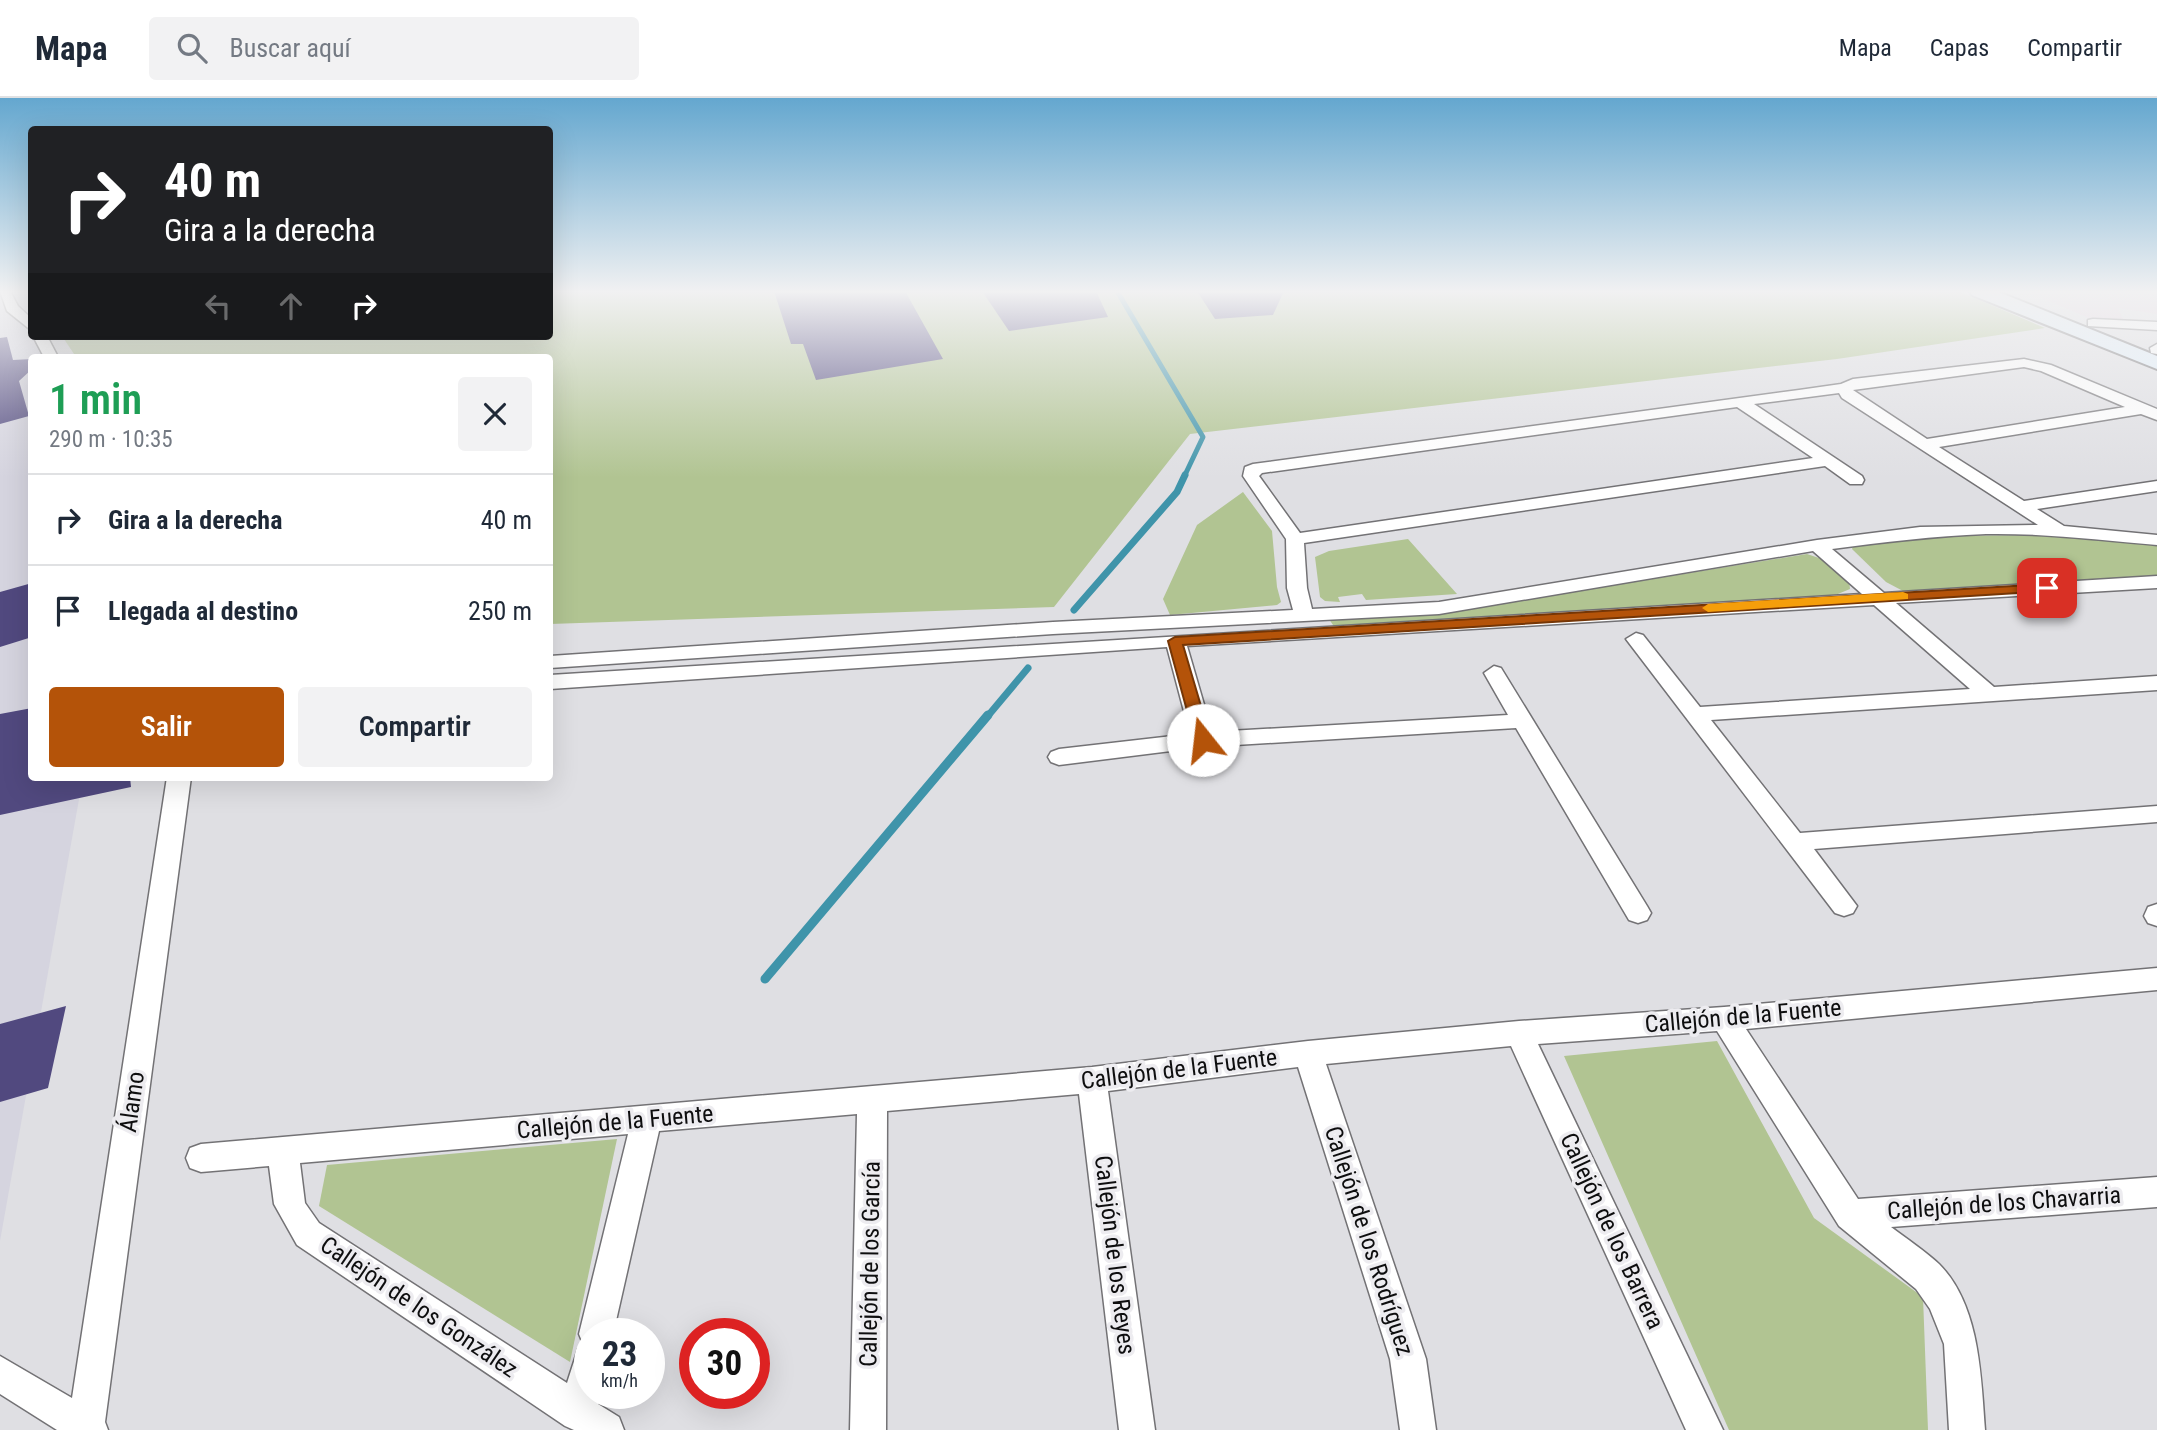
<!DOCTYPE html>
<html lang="es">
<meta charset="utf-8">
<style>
:root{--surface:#fff;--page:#f2f2f3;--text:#1f2937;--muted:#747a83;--line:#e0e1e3;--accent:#b45309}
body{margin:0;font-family:"Roboto Condensed",sans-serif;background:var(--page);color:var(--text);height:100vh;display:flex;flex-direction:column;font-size:26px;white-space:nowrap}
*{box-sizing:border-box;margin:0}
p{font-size:23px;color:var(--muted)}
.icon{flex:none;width:38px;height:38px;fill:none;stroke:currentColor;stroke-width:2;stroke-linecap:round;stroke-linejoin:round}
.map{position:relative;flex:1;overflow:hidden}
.side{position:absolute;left:28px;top:256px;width:525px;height:427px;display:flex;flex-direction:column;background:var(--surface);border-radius:7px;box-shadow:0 7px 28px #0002}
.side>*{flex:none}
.guide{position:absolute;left:28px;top:28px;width:525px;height:214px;border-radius:7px;box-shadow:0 7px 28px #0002;background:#202124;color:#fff;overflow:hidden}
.speed{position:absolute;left:574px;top:1220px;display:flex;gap:14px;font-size:35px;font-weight:700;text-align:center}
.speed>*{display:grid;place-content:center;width:91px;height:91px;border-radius:50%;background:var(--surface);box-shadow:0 7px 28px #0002;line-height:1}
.speed small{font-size:18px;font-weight:400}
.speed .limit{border:10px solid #d22;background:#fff;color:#111}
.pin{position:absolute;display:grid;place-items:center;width:60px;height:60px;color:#fff;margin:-30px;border-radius:14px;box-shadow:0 4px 10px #0006}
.me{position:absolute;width:77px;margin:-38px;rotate:344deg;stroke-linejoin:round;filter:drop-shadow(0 0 5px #0008)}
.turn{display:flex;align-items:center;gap:24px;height:147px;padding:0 21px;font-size:32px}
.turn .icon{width:91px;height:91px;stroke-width:2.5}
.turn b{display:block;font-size:49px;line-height:60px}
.lanes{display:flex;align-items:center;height:66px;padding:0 21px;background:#0003;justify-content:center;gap:35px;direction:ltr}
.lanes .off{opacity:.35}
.round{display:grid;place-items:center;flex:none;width:74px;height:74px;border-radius:7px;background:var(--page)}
.head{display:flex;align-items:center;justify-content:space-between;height:119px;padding:0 21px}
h1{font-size:42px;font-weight:600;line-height:52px;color:#1e9e55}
.cta{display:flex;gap:14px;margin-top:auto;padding:14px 21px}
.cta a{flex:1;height:80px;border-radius:7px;background:var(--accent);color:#fff;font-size:28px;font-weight:600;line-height:80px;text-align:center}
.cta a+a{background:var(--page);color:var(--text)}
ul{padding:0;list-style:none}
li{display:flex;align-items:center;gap:21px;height:91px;padding:0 21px;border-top:2px solid var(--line)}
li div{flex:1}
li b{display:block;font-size:26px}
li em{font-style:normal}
header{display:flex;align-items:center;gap:42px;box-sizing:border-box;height:98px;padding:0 35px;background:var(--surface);border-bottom:2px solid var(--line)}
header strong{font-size:33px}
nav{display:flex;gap:38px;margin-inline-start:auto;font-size:24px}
.search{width:490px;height:63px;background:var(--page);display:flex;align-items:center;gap:18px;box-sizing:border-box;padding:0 24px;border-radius:7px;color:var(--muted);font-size:26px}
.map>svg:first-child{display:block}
</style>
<header>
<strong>Mapa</strong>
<div class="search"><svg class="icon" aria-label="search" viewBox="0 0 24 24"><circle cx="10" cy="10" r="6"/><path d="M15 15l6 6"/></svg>Buscar aquí</div>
<nav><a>Mapa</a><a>Capas</a><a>Compartir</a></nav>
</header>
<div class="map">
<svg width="2157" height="1332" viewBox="0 0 2157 1332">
<rect width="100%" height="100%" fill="#dfdfe3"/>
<path fill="#d5d4df" d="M0,193h31l1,45h15l4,21h-19v420h51l-83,464z"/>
<path fill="#e4cfdd" d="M2025,193h132v23l-39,-6 5,12 -34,-2z"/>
<g fill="#b1c492">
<path d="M550,193h1408l87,37 -208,31 -647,75 -136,173 -504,17v-267h-474l-14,-21h488z"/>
<path d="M1243,394l29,39 5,56 4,15 -4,3 -107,10 -7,-16 34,-74z"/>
<path d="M2033,437l124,10v31l-254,15 -17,-9 -34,-33 2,-5 85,-8z"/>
<path d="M1408,441l49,55 -91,6 -4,-6 -24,3 2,5 -15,-1 -5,-4 -5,-40 14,-6z"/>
<path d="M1807,456l15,5 27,21 1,9 -17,7 -498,32 -6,-9 120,-7z"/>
<path d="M1717,943l97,177 109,79 5,133h-199l-165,-374z"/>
<path d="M617,1041l-47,223 -251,-156 8,-41z"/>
</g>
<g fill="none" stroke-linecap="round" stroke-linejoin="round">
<path stroke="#3f94aa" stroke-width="5" d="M1117,193l86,146 -19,40"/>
<g stroke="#3f94aa" stroke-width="7">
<path d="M1074,512l103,-118 8,-17"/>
<path d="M987,619l41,-49"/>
</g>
<path stroke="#3f94aa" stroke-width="9" d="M765,881l223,-264"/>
</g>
<g fill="#51497f">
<path d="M774,193h131l38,68 -127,21 -13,-36h-12z"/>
<path d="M982,193h114l12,26 -99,14z"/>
<path d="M1197,193h87l-11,24 -58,4z"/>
<path d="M7,239l6,23 19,-1v10l-13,12 10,35 -29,8v-86z"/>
<path d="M32,485v54l-32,10v-55z"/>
<path d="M32,610v69h98l1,10 -131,28v-101z"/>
<path d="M66,908l-18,82 -48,14v-78z"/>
</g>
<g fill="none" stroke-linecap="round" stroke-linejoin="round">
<defs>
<g id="street">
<path d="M0,193h10l8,15 14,13v12l-25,-20z"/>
<path d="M2093,221l64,3v8l-69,-4v-6z"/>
<path d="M33,238h14l11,21h-14z"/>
<path d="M2157,246v10l-6,-1 -1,-5z"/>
<path d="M2024,261l27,6 106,44v11l-16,-6 -202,33 85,54 133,-20v10l-120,18 27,17 93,9v10c-57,-5 -114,-12 -171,-11 -52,2 -102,8 -154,15l52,44 273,-17v12l-261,15 98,84 163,-11v14l-446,30 89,113 357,-27v16l-343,27 43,57 -4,7 -9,3 -9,-3 -209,-274 10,-6 7,2 57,72 270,-18 -96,-84 -687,41 25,86 296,-17 -24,-42 10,-7 7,2 146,238 4,7 -4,7 -9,3 -9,-3 -113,-192 -313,19 -144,18 -8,-3 -3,-5 3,-5 8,-3 131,-15 -23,-87 -617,42v-14l1312,-81 -49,-43 -374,63 -386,20 -503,34v-12l503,-34 240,-12 -6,-22 -1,-49 -43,-63 2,-9 8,-3 546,-74 42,-6 12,-5zM2024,269l17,4 84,36 -198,32 -74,-49zM1839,295l3,5 196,127 -118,2 -103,13 -378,62 -127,7 -5,-21 -3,-45 521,-77 25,18h12l2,-4 -2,-4 -108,-72zM1737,309l76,51 -513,75 -41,-57 3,-3z"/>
<path d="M167,679h24l-86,645 3,8h-51l-57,-36v-38l72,42z"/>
<path d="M2157,806v22l-9,-3 -4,-7 4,-9z"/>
<path d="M2157,870v22l-411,39 112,170 299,-22v30l-266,20c16,12 34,24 48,37 41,41 42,113 46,166h-36l-5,-86 -14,-35 -14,-20 -77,-63 -122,-195 -179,13 185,386h-37l-175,-384 -185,18 100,295 10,71h-36l-10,-71 -92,-292 -190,24 47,339h-36l-40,-336 -192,17 -1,319h-36l7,-316 -198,17 -46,203h-23v59h11l-3,11 21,13 5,13h-50l-9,-4 -268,-181 -23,-41 -5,-38 -68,6 -11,-4 -4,-10 4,-10 11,-4 891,-77 216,-26 211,-20 205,-14zM628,1036l-49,200 5,12 -6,3 -11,34 -248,-160 -14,-20 -5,-40z"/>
</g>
<path id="secondary" d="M1970,193h26l161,65v13l-185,-74z"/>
</defs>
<use href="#street" stroke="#737275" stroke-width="3"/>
<use href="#secondary" stroke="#737275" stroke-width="4"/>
<use href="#street" fill="#fff" fill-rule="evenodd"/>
<use href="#secondary" fill="#e1f0fc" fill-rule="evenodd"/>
</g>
<linearGradient id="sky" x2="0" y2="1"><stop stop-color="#64a7cf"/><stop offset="0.51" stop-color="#f1f1f2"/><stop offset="1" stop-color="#f1f1f2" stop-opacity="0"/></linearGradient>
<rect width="2157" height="380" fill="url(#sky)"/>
<path fill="#b45309" stroke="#753606" stroke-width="2" d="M2047,486l5,2v5l-869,54 28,95 -8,6 -8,-6 -27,-99 7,-4z"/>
<path fill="#f59e0b" d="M1903,494l5,2v5l-200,13 -6,-4 6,-4z"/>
<g text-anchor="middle" stroke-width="7" stroke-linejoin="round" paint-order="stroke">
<g font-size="24" fill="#0e0e0f" stroke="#edecf0">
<text transform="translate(1743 918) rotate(-5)" y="8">Callejón de la Fuente</text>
<text transform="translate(1179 971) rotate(-7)" y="8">Callejón de la Fuente</text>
<text transform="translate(132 1004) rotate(-82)" y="8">Álamo</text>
<text transform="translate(615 1024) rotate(-5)" y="8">Callejón de la Fuente</text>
<text transform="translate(2004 1105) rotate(-4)" y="8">Callejón de los Chavarria</text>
<text transform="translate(1612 1133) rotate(65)" y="8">Callejón de los Barrera</text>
<text transform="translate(1369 1143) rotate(72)" y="8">Callejón de los Rodríguez</text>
<text transform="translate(1115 1157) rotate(83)" y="8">Callejón de los Reyes</text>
<text transform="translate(870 1166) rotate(-89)" y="8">Callejón de los García</text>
<text transform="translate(419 1209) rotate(34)" y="8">Callejón de los González</text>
</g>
</g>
</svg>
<div class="speed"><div>23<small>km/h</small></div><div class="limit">30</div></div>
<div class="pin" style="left:2047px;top:490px;background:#d93025"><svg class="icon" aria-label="arrive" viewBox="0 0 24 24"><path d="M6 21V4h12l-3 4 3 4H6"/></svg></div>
<svg class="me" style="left:1203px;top:642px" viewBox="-20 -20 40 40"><circle r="19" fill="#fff"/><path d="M0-13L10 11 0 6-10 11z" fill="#b45309"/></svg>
<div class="guide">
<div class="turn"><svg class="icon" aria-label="right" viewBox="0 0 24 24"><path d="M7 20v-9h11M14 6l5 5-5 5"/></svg><div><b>40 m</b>Gira a la derecha</div></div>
<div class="lanes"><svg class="icon off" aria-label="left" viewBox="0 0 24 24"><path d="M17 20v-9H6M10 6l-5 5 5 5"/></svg><svg class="icon off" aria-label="ahead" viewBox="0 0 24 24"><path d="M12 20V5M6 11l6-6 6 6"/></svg><svg class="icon" aria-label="right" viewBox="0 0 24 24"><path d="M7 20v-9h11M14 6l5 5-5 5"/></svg></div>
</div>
<section class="side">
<div class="head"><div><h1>1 min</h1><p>290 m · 10:35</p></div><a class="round"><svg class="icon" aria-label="close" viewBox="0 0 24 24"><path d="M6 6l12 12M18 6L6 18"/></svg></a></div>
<ul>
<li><svg class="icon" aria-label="right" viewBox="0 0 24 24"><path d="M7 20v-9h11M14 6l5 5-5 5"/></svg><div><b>Gira a la derecha</b></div><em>40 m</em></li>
<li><svg class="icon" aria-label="arrive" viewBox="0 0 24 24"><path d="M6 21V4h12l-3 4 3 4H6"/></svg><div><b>Llegada al destino</b></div><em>250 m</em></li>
</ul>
<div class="cta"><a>Salir</a><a>Compartir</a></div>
</section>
</div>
